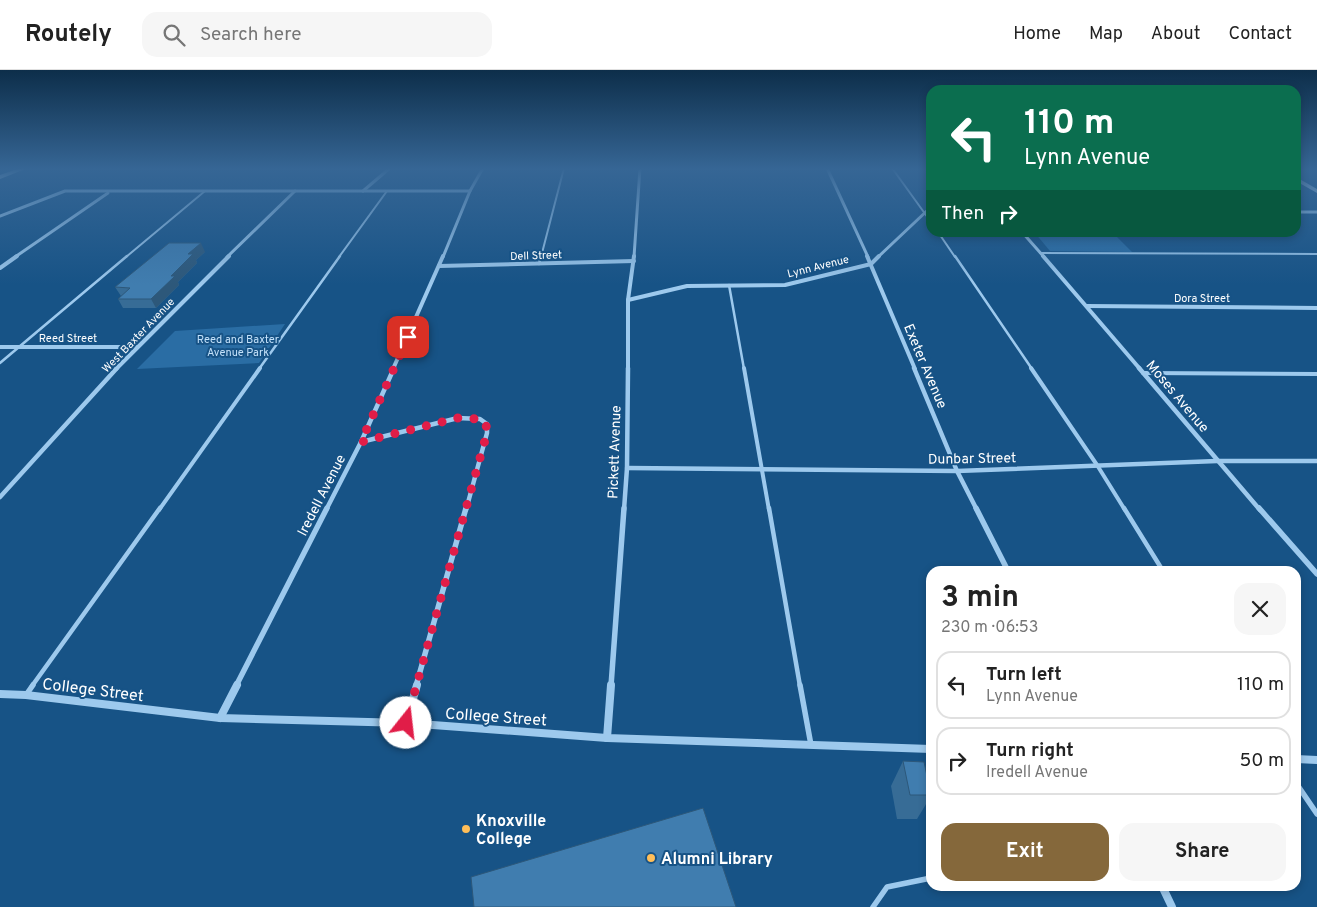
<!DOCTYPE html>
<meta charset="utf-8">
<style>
:root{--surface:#fff;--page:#f6f6f6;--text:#222;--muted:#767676;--line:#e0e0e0;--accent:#85683b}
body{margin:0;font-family:Overpass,sans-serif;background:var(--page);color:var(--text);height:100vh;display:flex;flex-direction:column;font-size:19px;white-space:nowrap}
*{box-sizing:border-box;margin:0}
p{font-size:16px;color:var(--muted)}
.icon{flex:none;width:28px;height:28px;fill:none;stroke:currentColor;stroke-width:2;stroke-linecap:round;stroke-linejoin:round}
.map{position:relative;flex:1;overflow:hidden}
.sheet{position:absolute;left:926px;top:496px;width:375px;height:325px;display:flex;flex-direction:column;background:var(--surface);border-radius:15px;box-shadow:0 2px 8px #0003}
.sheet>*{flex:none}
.top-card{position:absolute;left:926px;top:15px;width:375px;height:152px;border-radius:15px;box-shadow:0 2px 8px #0003;background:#0b6e4f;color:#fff;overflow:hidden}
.pin{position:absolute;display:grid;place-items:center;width:42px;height:42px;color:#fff;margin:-21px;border-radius:10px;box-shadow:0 2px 8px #0006}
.me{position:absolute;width:55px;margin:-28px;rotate:16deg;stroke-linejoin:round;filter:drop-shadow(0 0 4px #0008)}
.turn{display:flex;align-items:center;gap:18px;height:105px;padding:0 15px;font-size:22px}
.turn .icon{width:65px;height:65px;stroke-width:2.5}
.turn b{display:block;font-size:35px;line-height:42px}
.then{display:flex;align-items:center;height:48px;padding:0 15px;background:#0003;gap:10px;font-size:19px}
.round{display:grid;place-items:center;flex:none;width:52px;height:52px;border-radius:15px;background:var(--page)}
.headline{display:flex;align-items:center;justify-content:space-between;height:85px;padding:0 15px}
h1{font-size:30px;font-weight:700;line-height:38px}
.cta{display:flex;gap:10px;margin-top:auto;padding:10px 15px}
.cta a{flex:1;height:58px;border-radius:15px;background:var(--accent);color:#fff;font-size:20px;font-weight:700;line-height:58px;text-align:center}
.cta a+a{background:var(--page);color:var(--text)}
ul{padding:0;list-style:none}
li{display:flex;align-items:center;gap:15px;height:68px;margin:0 10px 8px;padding:0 5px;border:2px solid var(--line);border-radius:15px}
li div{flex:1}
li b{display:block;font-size:19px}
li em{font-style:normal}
header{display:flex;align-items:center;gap:30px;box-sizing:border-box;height:70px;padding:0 25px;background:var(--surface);border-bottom:1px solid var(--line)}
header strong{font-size:24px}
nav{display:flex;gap:28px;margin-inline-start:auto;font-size:18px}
.search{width:350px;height:45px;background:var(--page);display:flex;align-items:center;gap:12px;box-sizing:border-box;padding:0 18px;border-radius:15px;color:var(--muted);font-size:19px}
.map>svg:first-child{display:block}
</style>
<header>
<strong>Routely</strong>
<div class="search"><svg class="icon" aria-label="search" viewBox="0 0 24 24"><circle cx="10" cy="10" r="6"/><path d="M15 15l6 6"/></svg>Search here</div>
<nav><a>Home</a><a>Map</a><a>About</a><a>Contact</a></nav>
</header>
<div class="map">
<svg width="1317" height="837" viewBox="0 0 1317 837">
<rect width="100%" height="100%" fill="#175386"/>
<g fill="#2a6da4">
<path d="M1035,163h78l19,19 -82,-1z"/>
<path d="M285,254l-26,39 -122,6 38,-38z"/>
</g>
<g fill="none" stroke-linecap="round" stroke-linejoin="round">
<g stroke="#9dc9ed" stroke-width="2">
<path d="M892,98l39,54"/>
<path d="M938,162l17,25"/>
<path d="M1040,183l277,1"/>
<path d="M126,187l79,-66"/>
<path d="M339,187l48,-66"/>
<path d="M541,187l23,-89"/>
</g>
<g stroke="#9dc9ed" stroke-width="2.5">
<path d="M955,186l77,113"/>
<path d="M539,194l2,-8"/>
<path d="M729,215l15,84"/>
<path d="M0,293l127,-107"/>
<path d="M259,299l81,-113"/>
</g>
<g stroke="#9dc9ed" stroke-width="4">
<path d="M744,298l25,142"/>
<path d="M1031,298l66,97 28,45"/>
<path d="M1143,303l174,1"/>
<path d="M159,440l101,-142"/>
</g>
<g stroke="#9dc9ed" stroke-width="4.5">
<path d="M769,438l31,178"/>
<path d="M1124,438l39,63"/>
<path d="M32,616l128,-178"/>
</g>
<g stroke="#9dc9ed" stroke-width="5.5">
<path d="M800,615l11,60"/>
<path d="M26,625l7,-10"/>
<path d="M1296,713l21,31"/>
<path d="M873,837l14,-20 44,-9"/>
</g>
<g stroke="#9dc9ed" stroke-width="3">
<path d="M827,98l41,89"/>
<path d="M363,121l27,-23"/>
<path d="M1296,142h21"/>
<path d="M0,146l65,-25h405"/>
<path d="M1022,162l22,25"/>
<path d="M15,187l93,-64"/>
<path d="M227,187l68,-66"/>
<path d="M443,187l27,-66 13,-23"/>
<path d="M634,187l6,-89"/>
<path d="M878,187l53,-50"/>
</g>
<g stroke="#9dc9ed" stroke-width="4">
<path d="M867,186l48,113"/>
<path d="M1043,186l97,113"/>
<path d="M439,196l195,-5"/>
<path d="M0,198l17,-12"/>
<path d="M628,230l59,-14 98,-1 86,-21 8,-8"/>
<path d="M1087,236l230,2"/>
<path d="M0,277h136"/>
<path d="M116,299l113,-113"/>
<path d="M393,299l50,-113"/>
<path d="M628,299v-69l6,-44"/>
</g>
<g stroke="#9dc9ed" stroke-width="4.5">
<path d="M914,298l43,103 20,39"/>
<path d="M1139,298l121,142"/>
<path d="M361,372l97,-24 22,1 7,5v9l-21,77"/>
<path d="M627,398l330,3 260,-10h100"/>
<path d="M0,427l117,-129"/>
<path d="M326,440l35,-68 33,-74"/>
<path d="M624,440l3,-42 1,-100"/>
</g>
<g stroke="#9dc9ed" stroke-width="5.5">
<path d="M976,438l32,63"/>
<path d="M1259,438l58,66"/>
<path d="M236,616l91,-178"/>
<path d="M416,616l50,-178"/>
<path d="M611,616l13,-178"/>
</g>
<g stroke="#9dc9ed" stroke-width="8">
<path d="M0,624l26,1 194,23 186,5 201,15 324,11"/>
<path d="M220,648l17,-33"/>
<path d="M406,653l11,-38"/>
<path d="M607,668l4,-53"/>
<path d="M1296,689l21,1"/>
<path d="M1162,816l10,21"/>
</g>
<g fill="#cae3f9" fill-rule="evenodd">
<path d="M20,98h8l-28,11v-4z"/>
<path d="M1296,107l21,12v4l-21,-12z"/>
</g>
</g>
<g fill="#376c96">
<path d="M205,182l-9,8 1,3 -19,19 1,3 -23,23h-33l-5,-9 3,-3 -6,-9z"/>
<path d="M903,691l28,35 -14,23h-20l-6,-33z"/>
<path d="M996,816h52l-52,2z"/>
</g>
<path fill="#2d587a" d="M201,173l4,9 -9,8 1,3 -19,19 1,3 -23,23 -5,-9 37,-45z"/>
<g fill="#407daf" stroke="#2d587a">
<path d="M169,173h32l-13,11h5l-22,22h4l-24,23h-33l12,-11 -15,-1z"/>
<path d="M903,691l21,1 7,33h-21z"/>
<path d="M703,738l33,99h-262l-3,-30z"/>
</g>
<linearGradient id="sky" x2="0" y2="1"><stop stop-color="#0d2e4a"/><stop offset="0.46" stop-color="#366695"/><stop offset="1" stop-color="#366695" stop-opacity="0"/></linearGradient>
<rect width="1317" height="215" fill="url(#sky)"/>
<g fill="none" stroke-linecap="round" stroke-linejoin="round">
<path stroke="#e11d48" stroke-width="9" stroke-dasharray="0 16.2" d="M406,653l81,-290 -1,-9 -6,-5 -22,-1 -97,24 47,-105"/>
</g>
<g fill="#ffbe59" stroke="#175386" stroke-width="2">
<circle cx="466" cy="759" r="5"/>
<circle cx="651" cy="788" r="5"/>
</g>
<g text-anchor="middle" stroke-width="4" stroke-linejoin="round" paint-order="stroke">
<g font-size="11" fill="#fff" stroke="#175386">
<text transform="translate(536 185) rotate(-2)" y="4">Dell Street</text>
<text transform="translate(818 196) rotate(-14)" y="4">Lynn Avenue</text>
<text x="1202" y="232">Dora Street</text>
<text transform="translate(138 265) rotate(-46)" y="4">West Baxter Avenue</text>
<text x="68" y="272">Reed Street</text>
</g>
<g font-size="11" fill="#c3e1fa" stroke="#175386">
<text x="238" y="273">Reed and Baxter<tspan x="238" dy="13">Avenue Park</tspan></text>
</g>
<g font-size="14" fill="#fff" stroke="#175386">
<text transform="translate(926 296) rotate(67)" y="5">Exeter Avenue</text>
<text transform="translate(1178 326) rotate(50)" y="5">Moses Avenue</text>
<text transform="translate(614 382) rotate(-88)" y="5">Pickett Avenue</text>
<text transform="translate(972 388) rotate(-1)" y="5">Dunbar Street</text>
<text transform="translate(321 425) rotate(-63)" y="5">Iredell Avenue</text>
</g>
<g font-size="16" fill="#fff" stroke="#175386">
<text transform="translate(93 619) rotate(7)" y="6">College Street</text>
<text transform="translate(496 646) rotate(4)" y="6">College Street</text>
</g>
<g font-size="16" font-weight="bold" fill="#fff" stroke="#175386" text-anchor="start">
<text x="476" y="756">Knoxville<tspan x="476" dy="18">College</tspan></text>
<text x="661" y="794">Alumni Library</text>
</g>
</g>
</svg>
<div class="pin" style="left:408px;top:267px;background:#d93025"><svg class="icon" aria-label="arrive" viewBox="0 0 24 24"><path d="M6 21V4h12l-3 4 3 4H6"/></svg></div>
<svg class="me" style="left:406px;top:653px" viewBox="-20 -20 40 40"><circle r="19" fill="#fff"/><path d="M0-13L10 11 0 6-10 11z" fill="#e11d48"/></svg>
<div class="top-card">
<div class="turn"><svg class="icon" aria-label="left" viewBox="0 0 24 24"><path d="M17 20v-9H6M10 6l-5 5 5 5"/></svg><div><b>110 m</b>Lynn Avenue</div></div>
<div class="then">Then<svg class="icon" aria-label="right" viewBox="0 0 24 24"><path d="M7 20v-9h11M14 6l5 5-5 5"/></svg></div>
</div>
<section class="sheet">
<div class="headline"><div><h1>3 min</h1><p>230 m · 06:53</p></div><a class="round"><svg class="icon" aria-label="close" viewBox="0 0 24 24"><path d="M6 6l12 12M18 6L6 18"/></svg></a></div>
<ul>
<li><svg class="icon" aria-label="left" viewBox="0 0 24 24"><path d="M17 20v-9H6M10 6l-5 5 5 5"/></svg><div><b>Turn left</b><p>Lynn Avenue</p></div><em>110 m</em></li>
<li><svg class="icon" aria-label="right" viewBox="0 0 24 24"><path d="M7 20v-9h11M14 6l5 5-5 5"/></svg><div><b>Turn right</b><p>Iredell Avenue</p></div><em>50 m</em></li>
</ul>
<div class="cta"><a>Exit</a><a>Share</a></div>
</section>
</div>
